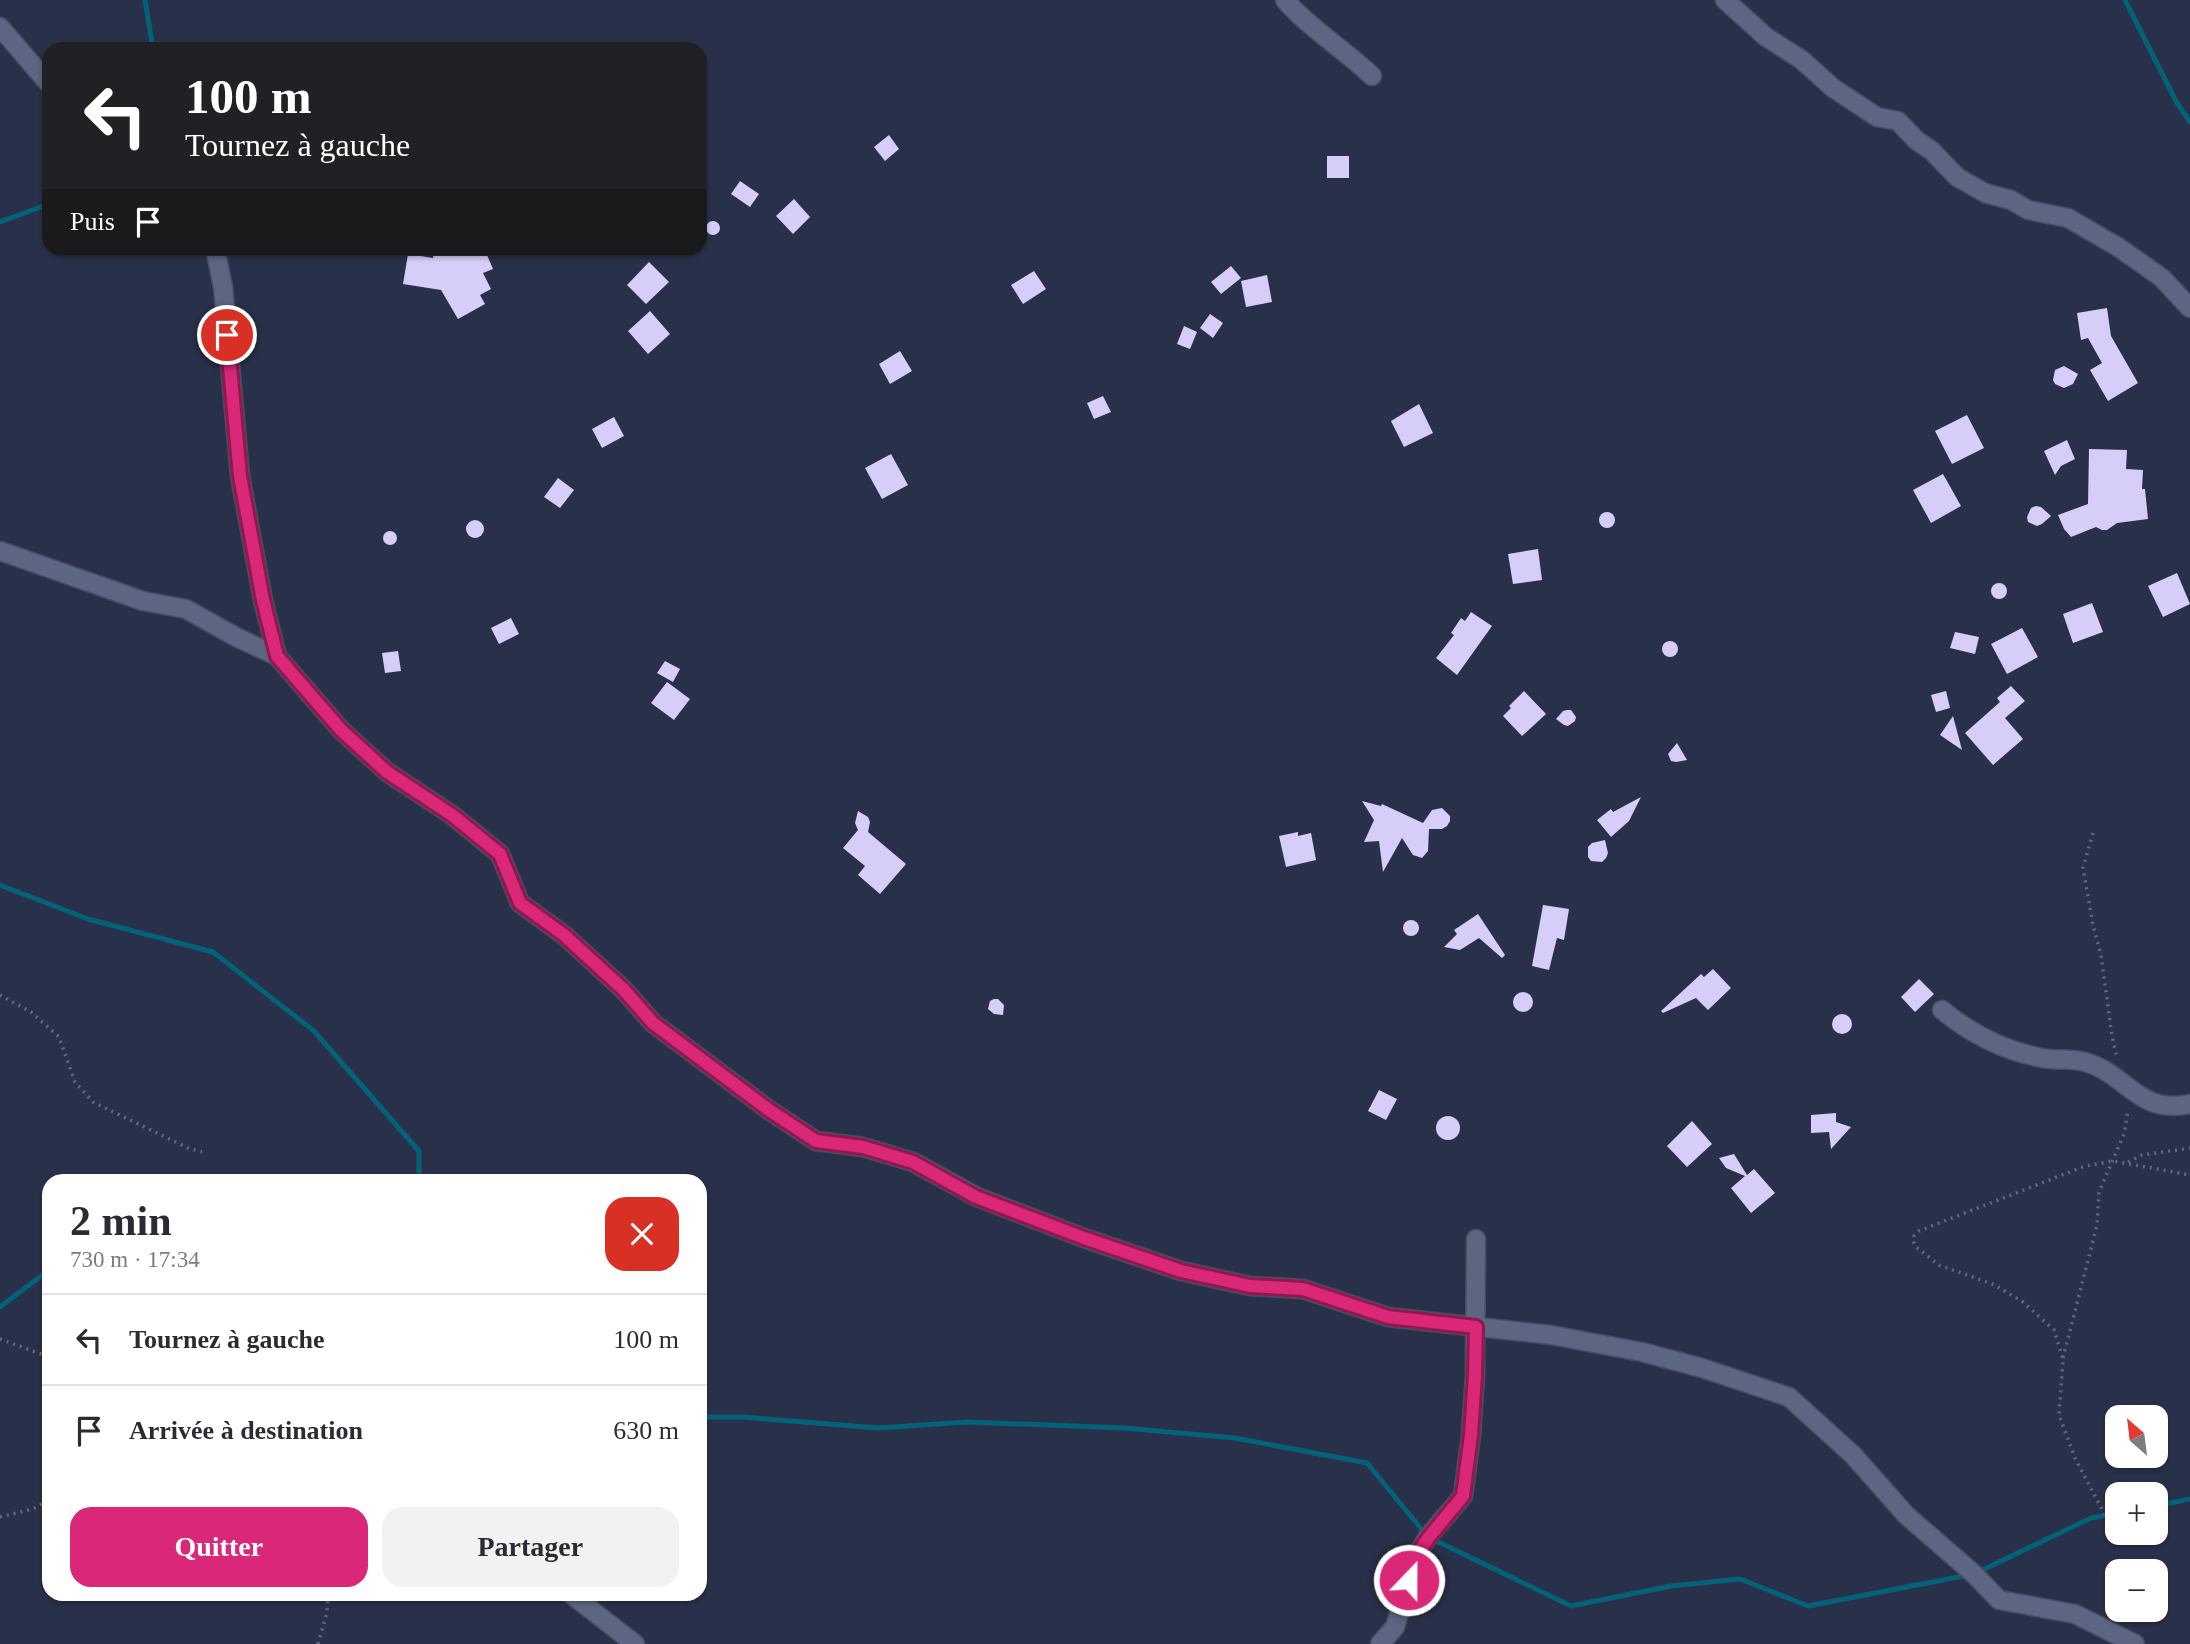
<!DOCTYPE html>
<html lang="fr">
<meta charset="utf-8">
<style>
:root{--surface:#fff;--page:#f2f2f3;--text:#2b2b33;--muted:#7c7c81;--line:#e1e1e2;--accent:#db2777}
body{margin:0;font-family:"Times New Roman",serif;background:var(--page);color:var(--text);height:100vh;display:flex;flex-direction:column;font-size:26px;white-space:nowrap}
*{box-sizing:border-box;margin:0}
p{font-size:23px;color:var(--muted)}
.icon{flex:none;width:38px;height:38px;fill:none;stroke:currentColor;stroke-width:2;stroke-linecap:round;stroke-linejoin:round}
.map{position:relative;flex:1;overflow:hidden}
.drawer{position:absolute;left:42px;top:1174px;width:665px;height:427px;display:flex;flex-direction:column;background:var(--surface);border-radius:21px;box-shadow:0 2px 5px #0004}
.drawer>*{flex:none}
.banner{position:absolute;left:42px;top:42px;width:665px;height:214px;border-radius:21px;box-shadow:0 2px 5px #0004;background:#202124;color:#fff;overflow:hidden}
.needle{width:46px;rotate:332deg}
.tools{position:absolute;left:2105px;top:1405px;display:grid;gap:14px}
.tools a{display:grid;place-items:center;width:63px;height:63px;border-radius:14px;background:var(--surface);box-shadow:0 2px 5px #0004;font-size:35px}
.pin{position:absolute;display:grid;place-items:center;width:60px;height:60px;color:#fff;margin:-30px;border:4px solid #fff;border-radius:50%;box-shadow:0 2px 7px #0007}
.me{position:absolute;width:77px;margin:-38px;rotate:22deg;stroke-linejoin:round;filter:drop-shadow(0 0 5px #0008)}
.turn{display:flex;align-items:center;gap:24px;height:147px;padding:0 28px;font-size:32px}
.turn .icon{width:91px;height:91px;stroke-width:2.5}
.turn b{display:block;font-size:49px;line-height:60px}
.then{display:flex;align-items:center;height:66px;padding:0 28px;background:#0003;gap:14px;font-size:26px}
.round{display:grid;place-items:center;flex:none;width:74px;height:74px;border-radius:21px;background:var(--page)}
.summary{display:flex;align-items:center;justify-content:space-between;height:119px;padding:0 28px}
h1{font-size:42px;font-weight:700;line-height:52px}
.cta{display:flex;gap:14px;margin-top:auto;padding:14px 28px}
.cta a{flex:1;height:80px;border-radius:21px;background:var(--accent);color:#fff;font-size:28px;font-weight:700;line-height:80px;text-align:center}
.cta a+a{background:var(--page);color:var(--text)}
ul{padding:0;list-style:none}
li{display:flex;align-items:center;gap:21px;height:91px;padding:0 28px;border-top:2px solid var(--line)}
li div{flex:1}
li b{display:block;font-size:26px}
li em{font-style:normal}
.map>svg:first-child{display:block}
</style>
<div class="map">
<svg width="2190" height="1644" viewBox="0 0 2190 1644">
<rect width="100%" height="100%" fill="#293049"/>
<g fill="none" stroke-linecap="round" stroke-linejoin="round">
<g stroke="#046278" stroke-width="5">
<path d="M145,0l8,49"/>
<path d="M2125,0l52,103 13,19"/>
<path d="M0,222l49,-18"/>
<path d="M0,885l88,34 125,33 101,79 105,120v30"/>
<path d="M0,1307l49,-37"/>
<path d="M700,1417h42l136,11 89,-6 157,6 111,10 132,25 61,74 143,69 100,-20 69,-7 68,27 166,-32 117,-56 27,-5"/>
<path d="M2156,1506l34,-7"/>
</g>
</g>
<g fill="#d7cdf9">
<path d="M889,135l10,14 -14,12 -11,-14z"/>
<rect x="1327" y="156" width="22" height="22"/>
<path d="M740,181l19,13 -9,13 -19,-13z"/>
<path d="M794,199l16,18 -17,17 -17,-18z"/>
<circle cx="713" cy="228" r="7"/>
<path d="M434,248h50l9,21 -10,4 8,16 -11,6 5,9 -27,15 -17,-29 -38,-6 5,-30 25,4z"/>
<path d="M649,262l20,20 -23,22 -19,-19z"/>
<path d="M1231,266l10,12 -20,16 -10,-12z"/>
<path d="M1034,271l12,18 -23,15 -12,-19z"/>
<path d="M1267,275l5,27 -26,5 -5,-26z"/>
<path d="M2107,308l4,28 27,47 -30,18 -18,-31 12,-7 -14,-25 -7,2 -4,-27z"/>
<path d="M650,311l20,23 -22,20 -20,-23z"/>
<path d="M1210,314l13,9 -10,15 -13,-10z"/>
<path d="M1184,326l13,6 -7,17 -13,-5z"/>
<path d="M900,351l12,20 -22,13 -11,-20z"/>
<path d="M2064,366l14,8 -5,10 -9,4 -9,-4 -2,-4 2,-10z"/>
<path d="M1103,396l8,16 -17,7 -7,-16z"/>
<path d="M1419,404l14,29 -29,14 -13,-26z"/>
<path d="M1967,415l17,33 -32,16 -17,-33z"/>
<path d="M614,417l10,19 -22,12 -10,-19z"/>
<path d="M2067,440l8,19 -14,7 -6,9 -11,-24z"/>
<path d="M2089,449l38,1 -1,19 17,1 -1,19h3l3,30 -31,4 -10,7h-5l-6,-3 -25,10 -7,-8 -6,-14 30,-11z"/>
<path d="M891,454l17,31 -26,14 -17,-31z"/>
<path d="M1943,474l18,32 -30,17 -18,-33z"/>
<path d="M558,478l16,12 -14,18 -16,-11z"/>
<path d="M2036,506l5,1 10,9 -9,8 -5,2 -9,-4 -1,-5 4,-9z"/>
<circle cx="1607" cy="520" r="8"/>
<circle cx="475" cy="529" r="9"/>
<circle cx="390" cy="538" r="7"/>
<path d="M1538,549l4,31 -29,4 -5,-30z"/>
<path d="M2177,573l13,31 -27,13 -15,-31z"/>
<circle cx="1999" cy="591" r="8"/>
<path d="M2092,603l11,29 -30,11 -10,-29z"/>
<path d="M1471,612l21,14 -35,49 -21,-17 18,-23 -3,-2 10,-15 4,3z"/>
<path d="M511,618l8,16 -20,10 -8,-16z"/>
<path d="M2022,628l16,29 -31,17 -16,-30z"/>
<path d="M1955,632l24,5 -4,17 -25,-6z"/>
<circle cx="1670" cy="649" r="8"/>
<path d="M398,651l3,20 -16,2 -3,-20z"/>
<path d="M665,661l15,8 -7,13 -16,-9z"/>
<path d="M667,682l23,17 -16,21 -23,-17z"/>
<path d="M2011,686l14,15 -20,17 18,21 -30,26 -28,-32 35,-31 -3,-4z"/>
<path d="M1524,691l22,23 -24,22 -19,-20 8,-8 -2,-2z"/>
<path d="M1946,691l4,17 -14,4 -5,-17z"/>
<path d="M1567,710h4l5,7 -1,4 -7,5 -4,-1 -8,-6 7,-8z"/>
<path d="M1953,716l9,34 -22,-15z"/>
<path d="M1677,743l10,17 -11,2 -5,-1 -3,-7z"/>
<path d="M1641,797l-12,24 -18,16 -14,-17 14,-11 2,3z"/>
<path d="M1362,801l19,5 1,-2 41,19 9,-13 10,-2 8,8v5l-3,5 -5,3h-13l-1,22 -6,7 -9,-3 -11,-17 -19,34 -4,-31 -15,1 10,-22z"/>
<path d="M858,811l10,6 2,5 -2,10 38,32 -26,30 -22,-19 7,-9 -22,-18 15,-18 -3,-7z"/>
<path d="M1298,832v4l13,-3 5,27 -30,7 -7,-31z"/>
<path d="M1605,840l3,13 -2,5 -4,4 -11,-1 -3,-4v-10l4,-4z"/>
<path d="M1543,905l26,4 -5,31 -7,-2 -8,32 -17,-4z"/>
<path d="M1478,914l27,41 -3,3 -23,-20 -19,12 -16,-3 13,-13 -3,-4z"/>
<circle cx="1411" cy="928" r="8"/>
<path d="M1713,969l18,19 -23,22 -12,-12 -33,15 -2,-2 40,-37 3,3z"/>
<path d="M1919,979l15,15 -19,18 -14,-15z"/>
<circle cx="1523" cy="1002" r="10"/>
<path d="M994,999h4l6,6 -1,10 -9,-1 -6,-5 2,-8z"/>
<circle cx="1842" cy="1024" r="10"/>
<path d="M1379,1090l18,9 -11,21 -18,-9z"/>
<path d="M1836,1113v9l15,5 -20,22 -2,-17 -18,1v-18z"/>
<circle cx="1448" cy="1128" r="12"/>
<path d="M1692,1121l20,23 -25,23 -20,-21z"/>
<path d="M1734,1154l13,21 7,-6 21,24 -24,20 -20,-25 14,-12 -19,-8 -7,-10z"/>
</g>
<g fill="none" stroke-linecap="round" stroke-linejoin="round">
<defs>
<g id="street">
<path d="M1285,0c25,29 59,49 87,76"/>
<path d="M1725,0l41,37 36,23 31,28 44,29 21,4 18,19 16,11 25,26 28,16 26,7 17,10 40,8 50,29 44,31 28,30"/>
<path d="M0,27l49,57"/>
<path d="M215,248l8,39 17,189 23,124 14,56"/>
<path d="M0,551l143,50 43,8 50,28 41,19 64,74 46,42 65,43 48,39 20,49 44,32 60,55 29,33 116,87 47,31 47,6 50,15 64,35 107,41 97,33 69,15 53,3 85,28 163,18 91,17 60,16 87,29 64,58 53,60 68,59 25,26 76,14 60,30"/>
<path d="M1942,1010c29,24 63,41 100,48 14,3 29,0 43,4 43,12 52,53 105,42"/>
<path d="M571,1594l64,50"/>
<path d="M1380,1644l15,-17 21,-71 12,-19 35,-41 8,-61 4,-60 1,-136"/>
</g>
</defs>
<use href="#street" stroke="#464c61" stroke-width="21"/>
<g stroke="#62697f" stroke-width="3.5" stroke-dasharray="2 5" stroke-linecap="butt">
<path d="M2093,833l-10,35 10,57 8,30 11,81 5,22"/>
<path d="M0,995l31,17 28,25 16,45 18,20 95,46 14,4"/>
<path d="M2128,1162l14,-7 48,-7"/>
<path d="M0,1339l49,18"/>
<path d="M2063,1358l34,-133 2,-33 25,-58 4,-24"/>
<path d="M2105,1515l-30,-57 -16,-43 4,-56 -9,-29 -31,-28 -28,-17 -56,-20 -23,-18 -3,-6 1,-5 5,-5 166,-65 28,-5 77,14"/>
<path d="M0,1517l33,-8 16,-9"/>
<path d="M318,1644l9,-32 1,-18"/>
</g>
<use href="#street" stroke="#5c6581" stroke-width="18"/>
</g>
<g fill="none" stroke-linecap="round" stroke-linejoin="round">
<defs>
<path id="route" d="M227,335l13,141 23,124 14,56 64,74 46,42 65,43 48,39 20,49 44,32 60,55 29,33 116,87 47,31 47,6 50,15 63,35 108,41 97,33 69,15 53,3 85,28 88,10 -1,48 -4,60 -8,61 -34,41 -13,19 -7,24"/>
</defs>
<use href="#route" stroke="#8e194d" stroke-width="18"/>
<use href="#route" stroke="#db2777" stroke-width="12"/>
</g>
</svg>
<div class="tools">
<a><svg class="needle" viewBox="-14 -14 28 28"><path d="M0-13l5 13h-10z" fill="#e53935"/><path d="M0 13l5-13h-10z" fill="#7c7c81"/></svg></a>
<a>+</a>
<a>−</a>
</div>
<div class="pin" style="left:227px;top:335px;background:#d93025"><svg class="icon" aria-label="arrive" viewBox="0 0 24 24"><path d="M6 21V4h12l-3 4 3 4H6"/></svg></div>
<svg class="me" style="left:1409px;top:1580px" viewBox="-20 -20 40 40"><circle r="17" fill="#db2777" stroke="#fff" stroke-width="3"/><path d="M0-11L8 9 0 5-8 9z" fill="#fff"/></svg>
<div class="banner">
<div class="turn"><svg class="icon" aria-label="left" viewBox="0 0 24 24"><path d="M17 20v-9H6M10 6l-5 5 5 5"/></svg><div><b>100 m</b>Tournez à gauche</div></div>
<div class="then">Puis<svg class="icon" aria-label="arrive" viewBox="0 0 24 24"><path d="M6 21V4h12l-3 4 3 4H6"/></svg></div>
</div>
<section class="drawer">
<div class="summary"><div><h1>2 min</h1><p>730 m · 17:34</p></div><a class="round" style="background:#d93025;color:#fff"><svg class="icon" aria-label="close" viewBox="0 0 24 24"><path d="M6 6l12 12M18 6L6 18"/></svg></a></div>
<ul>
<li><svg class="icon" aria-label="left" viewBox="0 0 24 24"><path d="M17 20v-9H6M10 6l-5 5 5 5"/></svg><div><b>Tournez à gauche</b></div><em>100 m</em></li>
<li><svg class="icon" aria-label="arrive" viewBox="0 0 24 24"><path d="M6 21V4h12l-3 4 3 4H6"/></svg><div><b>Arrivée à destination</b></div><em>630 m</em></li>
</ul>
<div class="cta"><a>Quitter</a><a>Partager</a></div>
</section>
</div>
